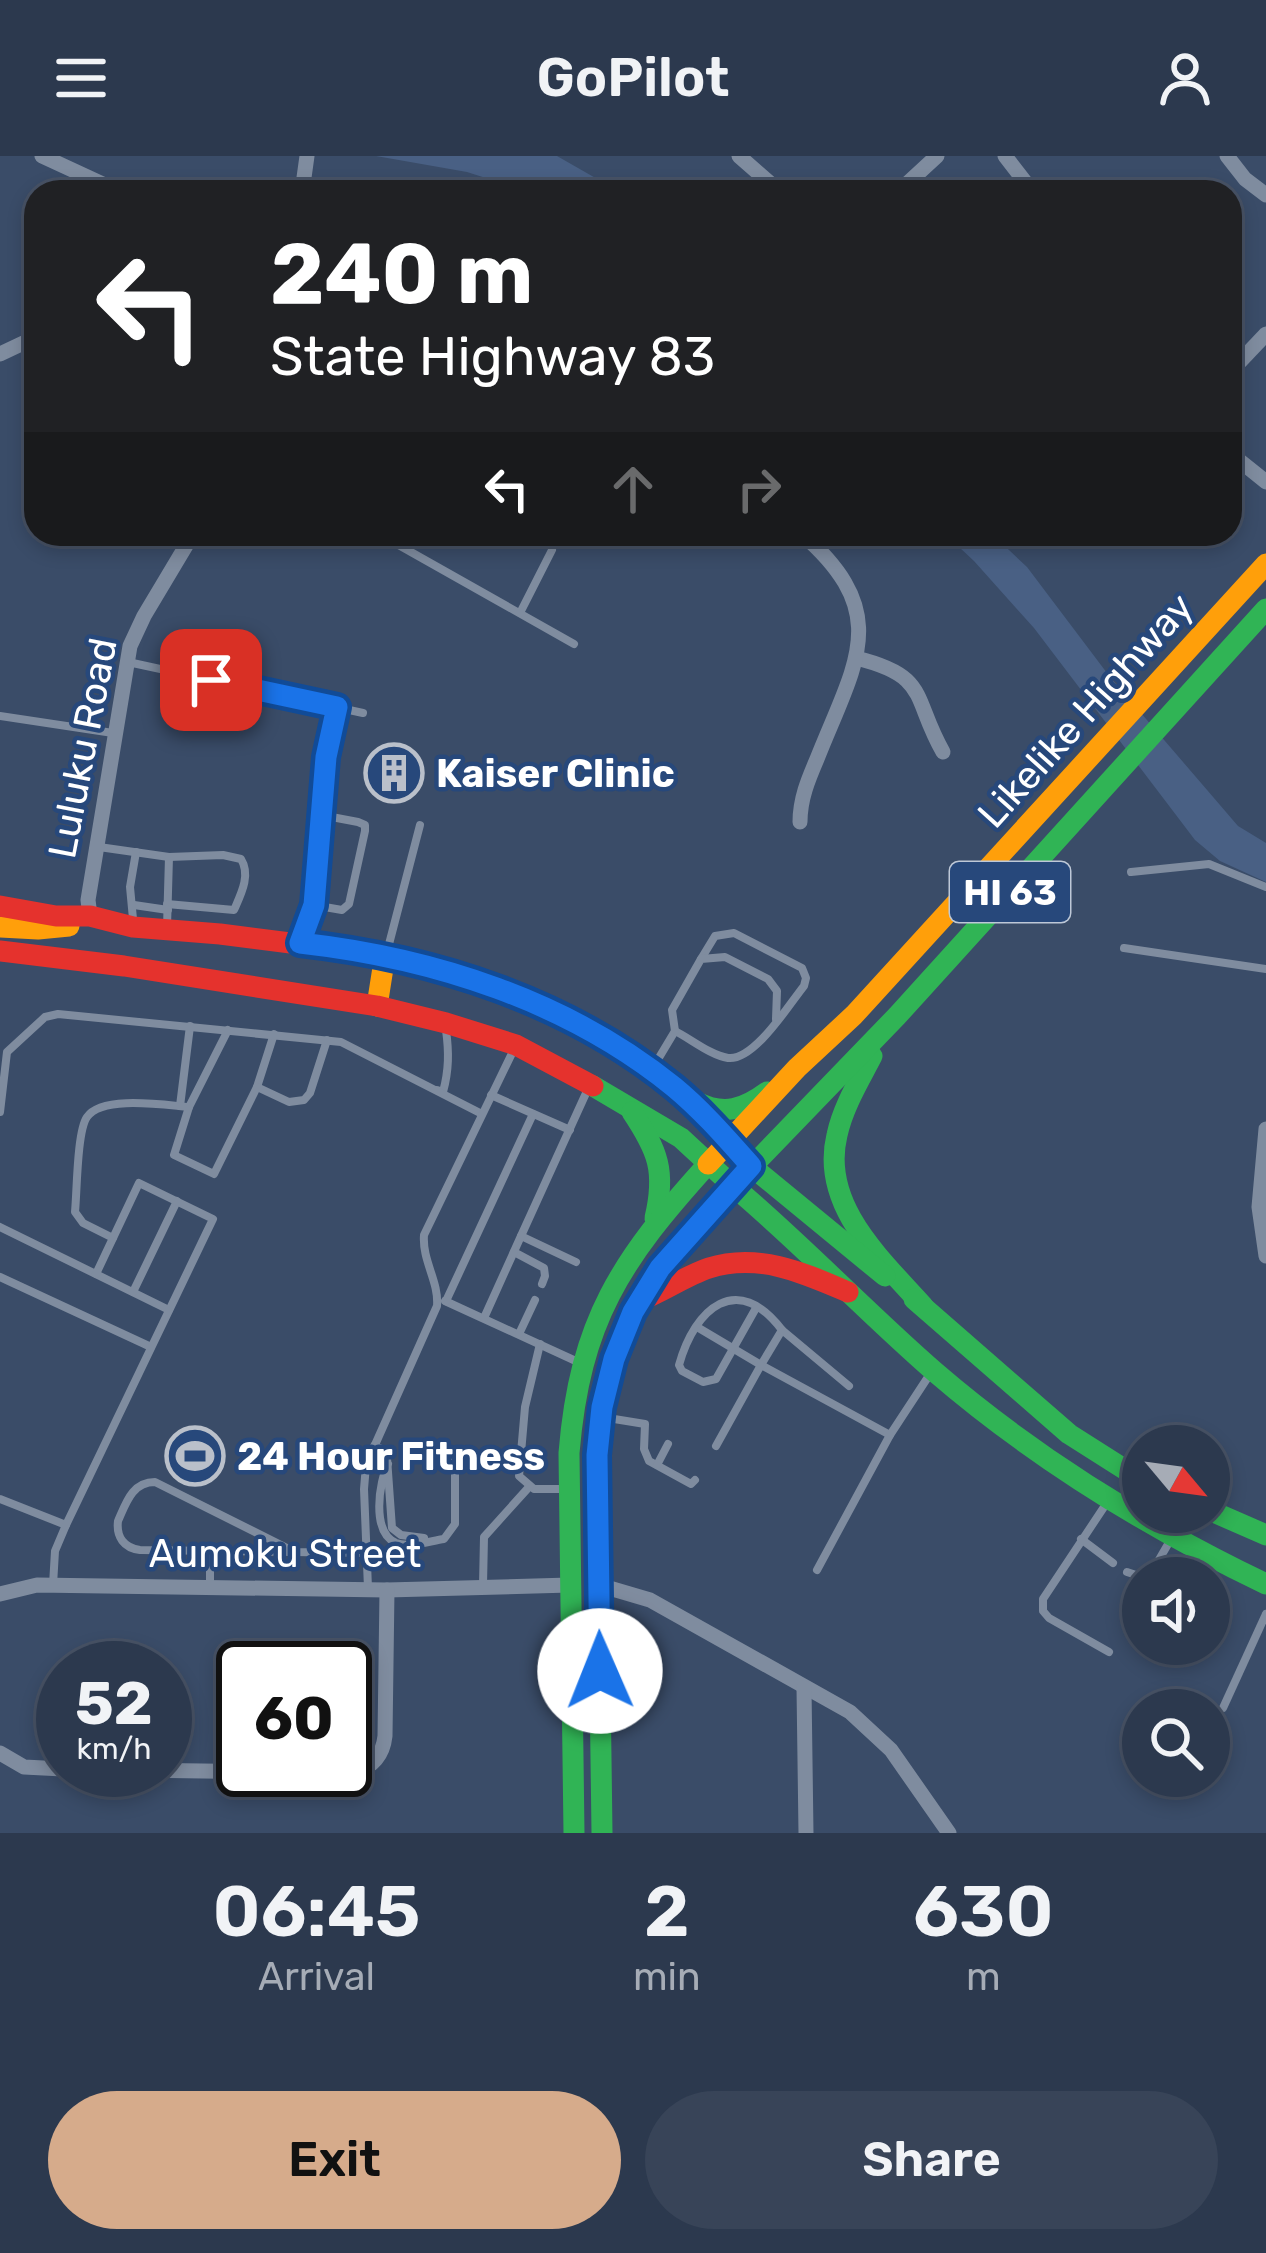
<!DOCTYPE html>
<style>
:root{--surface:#2c394e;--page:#384458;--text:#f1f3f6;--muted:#a6acb6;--line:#485366;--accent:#d6ab8b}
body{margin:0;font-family:Rubik,sans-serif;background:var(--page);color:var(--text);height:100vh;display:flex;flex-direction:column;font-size:45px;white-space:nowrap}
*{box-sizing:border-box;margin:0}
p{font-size:39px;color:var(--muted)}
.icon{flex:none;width:66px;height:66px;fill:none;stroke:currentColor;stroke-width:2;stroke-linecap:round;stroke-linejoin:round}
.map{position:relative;height:1677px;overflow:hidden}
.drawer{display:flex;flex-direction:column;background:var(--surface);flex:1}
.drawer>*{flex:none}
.top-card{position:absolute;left:24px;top:24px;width:1218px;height:366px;border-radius:36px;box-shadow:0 6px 18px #0003,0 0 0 3px var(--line);background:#202124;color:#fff;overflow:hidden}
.needle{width:78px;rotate:119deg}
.controls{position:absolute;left:1122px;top:1269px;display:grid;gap:24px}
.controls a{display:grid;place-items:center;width:108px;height:108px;border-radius:50%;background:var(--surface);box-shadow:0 6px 18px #0003,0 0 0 3px var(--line);font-size:60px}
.speed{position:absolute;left:36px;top:1485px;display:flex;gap:24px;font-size:60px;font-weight:700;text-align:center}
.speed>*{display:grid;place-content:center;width:156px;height:156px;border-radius:50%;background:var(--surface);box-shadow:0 6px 18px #0003,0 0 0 3px var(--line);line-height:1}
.speed small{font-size:30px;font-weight:400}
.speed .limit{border:6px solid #111;border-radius:18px;background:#fff;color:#111}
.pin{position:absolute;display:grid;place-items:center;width:102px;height:102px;color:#fff;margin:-51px;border-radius:24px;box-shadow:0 6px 18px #0006}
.me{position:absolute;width:132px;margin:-66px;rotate:359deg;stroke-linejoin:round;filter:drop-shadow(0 0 9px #0008)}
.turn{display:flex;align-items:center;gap:42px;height:252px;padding:0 48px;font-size:54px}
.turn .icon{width:156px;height:156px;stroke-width:2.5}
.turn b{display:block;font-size:84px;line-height:102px}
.lanes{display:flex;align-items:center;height:114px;padding:0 48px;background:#0003;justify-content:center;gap:60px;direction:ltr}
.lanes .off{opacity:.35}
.eta{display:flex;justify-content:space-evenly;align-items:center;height:204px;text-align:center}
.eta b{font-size:72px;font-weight:600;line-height:84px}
.cta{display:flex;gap:24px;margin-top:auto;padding:24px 48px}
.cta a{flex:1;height:138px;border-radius:72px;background:var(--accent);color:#111;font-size:48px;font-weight:600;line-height:138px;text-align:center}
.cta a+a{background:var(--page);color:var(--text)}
header{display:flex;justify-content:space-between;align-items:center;height:156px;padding:0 48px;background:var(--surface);font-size:54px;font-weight:600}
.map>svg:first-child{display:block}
</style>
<header><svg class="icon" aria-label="menu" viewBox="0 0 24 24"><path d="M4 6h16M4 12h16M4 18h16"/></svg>GoPilot<svg class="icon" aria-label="person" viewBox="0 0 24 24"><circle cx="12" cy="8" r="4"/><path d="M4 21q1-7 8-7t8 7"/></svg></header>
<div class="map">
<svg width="1266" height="1677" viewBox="0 0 1266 1677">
<rect width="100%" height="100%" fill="#3a4c68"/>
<g fill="#496084">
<path d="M376,0h181l63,36h-90l-63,-20z"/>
<path d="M945,378h47l35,33 83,110 128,149 28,17v39l-46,-21 -25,-21 -161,-212 -60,-67z"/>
</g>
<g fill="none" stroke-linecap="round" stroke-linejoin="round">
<g stroke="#7f8c9f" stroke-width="8">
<path d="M379,378l195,110"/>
<path d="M520,457l32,-63"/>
<path d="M128,506l235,51"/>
<path d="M0,560l113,17"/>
<path d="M99,691l70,10 -2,70"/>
<path d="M1131,716l78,-8 57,23"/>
<path d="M167,748l67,6c7,-16 17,-35 7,-51l-18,-4 -54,2"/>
<path d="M134,749l34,5"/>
<path d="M313,749l29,5 7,-6 16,-73v-6l-7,-3 -37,-7"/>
<path d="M133,763l-3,-32 6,-35"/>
<path d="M301,786l12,-37 13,-148 11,-50"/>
<path d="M388,792l32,-123"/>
<path d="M1124,792l142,21"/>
<path d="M228,874l-39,77 -15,48 40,19 43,-87 17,-53"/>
<path d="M675,875c16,8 35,24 53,27 26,3 60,-52 76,-72l2,-8 -4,-10 -68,-35 -19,3 -14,23"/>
<path d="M654,910l21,-35 -3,-21 29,-51 24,-2 43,22 9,12 -1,28"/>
<path d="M257,931l32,15 15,-2 6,-7 17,-53"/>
<path d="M437,934l6,2c6,-22 6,-40 3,-62"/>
<path d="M491,939l79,35"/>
<path d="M180,950l10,-80"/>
<path d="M0,956l7,-60 38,-35 13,-3 283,28 141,72"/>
<path d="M0,1071l169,83"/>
<path d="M113,1082l-30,-15 -8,-11c2,-20 2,-81 12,-95 15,-22 77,-12 102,-10"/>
<path d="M514,1096l30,16 1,8 -3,8"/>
<path d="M576,1106l-55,-26 66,-145"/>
<path d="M0,1121l151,70"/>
<path d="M133,1136l44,-91"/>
<path d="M445,1145l133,61"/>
<path d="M446,1145l87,-187"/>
<path d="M756,1152l-40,71 -13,3 -21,-11 -3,-6c16,-57 58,-94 103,-35l-21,35 129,70"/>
<path d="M484,1162l37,-82"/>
<path d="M697,1171l64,38 -45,81"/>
<path d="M782,1174l67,56"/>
<path d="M519,1178l16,-34"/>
<path d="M540,1188l-15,63 -6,69 15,13h30"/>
<path d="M608,1262l37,6 -1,25 5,12 42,23 4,-4"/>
<path d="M374,1290l8,3 5,9 5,70 9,7 23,3"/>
<path d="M388,1308c-9,18 -17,68 8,79 13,5 34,-2 48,-4l11,-15v-73"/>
<path d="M657,1309l11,-21"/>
<path d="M0,1343l66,26"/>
<path d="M1108,1345l-65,98v12l6,7 60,34"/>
<path d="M1081,1383l32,24"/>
<path d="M210,1395v34"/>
<path d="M295,1396l-140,-70c-23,0 -29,21 -37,39 -2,16 6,27 22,29l226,3"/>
<path d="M817,1414l73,-135 40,-61"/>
<path d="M1127,1416l12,4 14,-6 18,-31"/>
<path d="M53,1429l2,-34 11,-26 147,-306 -74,-36 -43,91"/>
<path d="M483,1429l1,-48 45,-50"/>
<path d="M368,1432l-4,-99 2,-24 71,-159c2,-25 -15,-45 -13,-71l91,-188"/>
<path d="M1223,1552l43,-94"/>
</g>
<g stroke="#7f8c9f" stroke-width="15">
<path d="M42,0l78,36"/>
<path d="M739,0l41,36"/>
<path d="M1005,0l28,36"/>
<path d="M1227,0l18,23 21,16"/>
<path d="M302,36l5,-36"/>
<path d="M898,36l39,-36"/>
<path d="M0,198l36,-17"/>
<path d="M1230,216l36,-38"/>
<path d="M1230,297l36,29"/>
<path d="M856,502c74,18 56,40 87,94"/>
<path d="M800,666c0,-23 8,-42 17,-63 38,-96 77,-145 -15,-225"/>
<path d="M90,760l-2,-16 42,-254 14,-30 49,-82"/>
<path d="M1266,973l-7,78 7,49"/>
<path d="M599,1429l51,15 200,112 41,38 58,83"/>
<path d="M0,1438l37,-9 350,5 183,-5"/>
<path d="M804,1532l2,145"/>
<path d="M0,1597l24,14 39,2"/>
<path d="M132,1614l222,3c19,-6 29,-18 31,-37l2,-146"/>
</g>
<g stroke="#30b455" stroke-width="21">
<path d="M872,900c-13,25 -29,51 -35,79 -17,70 43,123 86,171"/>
<path d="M593,930l88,52 52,48c-84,89 -123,145 -136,269l5,378"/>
<path d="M697,946c27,14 47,7 70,-10"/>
<path d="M632,956c26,39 34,59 23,106"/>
<path d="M751,1010l134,110"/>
<path d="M733,1030c70,59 133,126 202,186 100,86 212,155 331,212"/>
<path d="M733,1030l164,-170 369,-407"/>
<path d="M914,1143l155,135 74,47"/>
<path d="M1209,1354l57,25"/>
<path d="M574,1677l-5,-380c11,-133 52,-193 139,-289"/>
</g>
<g stroke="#ff9f0a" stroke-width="21">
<path d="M0,771l38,2 31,-3"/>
<path d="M377,850l8,-51"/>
<path d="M585,872l93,62 73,76"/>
<path d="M708,1008l89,-96 57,-53 412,-451"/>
</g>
<g stroke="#e5322d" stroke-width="21">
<path d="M0,750l56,10h34l43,11 87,7 165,21 105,30 71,28 24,15"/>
<path d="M0,795l124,15 253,40 69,17 70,22 77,41"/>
<path d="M639,1145c24,-9 46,-25 70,-33 49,-16 95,5 139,24"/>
</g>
</g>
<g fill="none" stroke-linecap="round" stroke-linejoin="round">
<defs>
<path id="route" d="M211,524l126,27 -11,50 -12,148 -14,38c134,15 268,58 374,144 28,23 53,52 77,79l-91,102 -27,44 -19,47 -12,48 -5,48 3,216"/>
</defs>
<use href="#route" stroke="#114b97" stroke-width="30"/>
<use href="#route" stroke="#1a73e8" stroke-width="21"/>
</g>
<defs>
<symbol id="building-ring" viewBox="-11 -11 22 22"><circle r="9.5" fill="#27487b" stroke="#bac0ca" stroke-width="1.5"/><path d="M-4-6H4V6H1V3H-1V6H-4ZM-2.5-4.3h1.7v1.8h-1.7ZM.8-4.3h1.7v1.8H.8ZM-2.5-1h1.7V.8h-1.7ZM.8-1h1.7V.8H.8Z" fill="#bac0ca"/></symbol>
<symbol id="stadium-ring" viewBox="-11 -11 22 22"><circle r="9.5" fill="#27487b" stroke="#bac0ca" stroke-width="1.5"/><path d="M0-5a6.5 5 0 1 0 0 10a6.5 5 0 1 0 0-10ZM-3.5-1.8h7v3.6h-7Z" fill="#bac0ca"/></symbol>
</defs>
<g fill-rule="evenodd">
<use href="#building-ring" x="361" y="584" width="66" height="66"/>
<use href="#stadium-ring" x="162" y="1267" width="66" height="66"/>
</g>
<g text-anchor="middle" stroke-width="9" stroke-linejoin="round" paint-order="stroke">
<rect fill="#27487b" stroke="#bec8d7" stroke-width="3" x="950" y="706" width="120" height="60" rx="9"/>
<g font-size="36" font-weight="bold" fill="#fff">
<text x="1010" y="749">HI 63</text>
</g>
<g font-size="39" fill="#fff" stroke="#27487b">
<text transform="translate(1085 554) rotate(-48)" y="14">Likelike Highway</text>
<text transform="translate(82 592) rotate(-79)" y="14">Luluku Road</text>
<text x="285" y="1411">Aumoku Street</text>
</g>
<g font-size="39" font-weight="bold" fill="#fff" stroke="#27487b" text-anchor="start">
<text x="436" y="631">Kaiser Clinic</text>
<text x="237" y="1314">24 Hour Fitness</text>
</g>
</g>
</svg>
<div class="controls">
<a><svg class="needle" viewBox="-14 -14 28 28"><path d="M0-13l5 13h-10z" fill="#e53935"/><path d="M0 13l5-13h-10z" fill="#a6acb6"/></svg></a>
<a><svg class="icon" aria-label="sound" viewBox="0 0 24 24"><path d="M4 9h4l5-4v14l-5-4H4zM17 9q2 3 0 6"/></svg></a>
<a><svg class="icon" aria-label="search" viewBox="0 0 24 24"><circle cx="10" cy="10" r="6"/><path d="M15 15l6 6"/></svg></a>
</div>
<div class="speed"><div>52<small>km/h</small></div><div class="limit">60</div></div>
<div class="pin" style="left:211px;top:524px;background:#d93025"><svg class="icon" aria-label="arrive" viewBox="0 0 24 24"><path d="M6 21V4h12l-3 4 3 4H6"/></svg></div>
<svg class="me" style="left:600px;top:1515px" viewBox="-20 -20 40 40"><circle r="19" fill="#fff"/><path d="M0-13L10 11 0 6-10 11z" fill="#1a73e8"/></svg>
<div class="top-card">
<div class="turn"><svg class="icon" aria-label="left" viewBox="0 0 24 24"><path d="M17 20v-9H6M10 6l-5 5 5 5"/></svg><div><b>240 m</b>State Highway 83</div></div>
<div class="lanes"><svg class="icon" aria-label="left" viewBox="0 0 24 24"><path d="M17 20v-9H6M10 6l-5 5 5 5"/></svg><svg class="icon off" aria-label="ahead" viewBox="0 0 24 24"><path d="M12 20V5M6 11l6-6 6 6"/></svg><svg class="icon off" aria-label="right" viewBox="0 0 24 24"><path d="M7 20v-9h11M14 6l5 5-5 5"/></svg></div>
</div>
</div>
<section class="drawer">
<div class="eta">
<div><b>06:45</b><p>Arrival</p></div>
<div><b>2</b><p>min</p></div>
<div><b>630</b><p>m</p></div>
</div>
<div class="cta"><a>Exit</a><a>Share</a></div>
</section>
